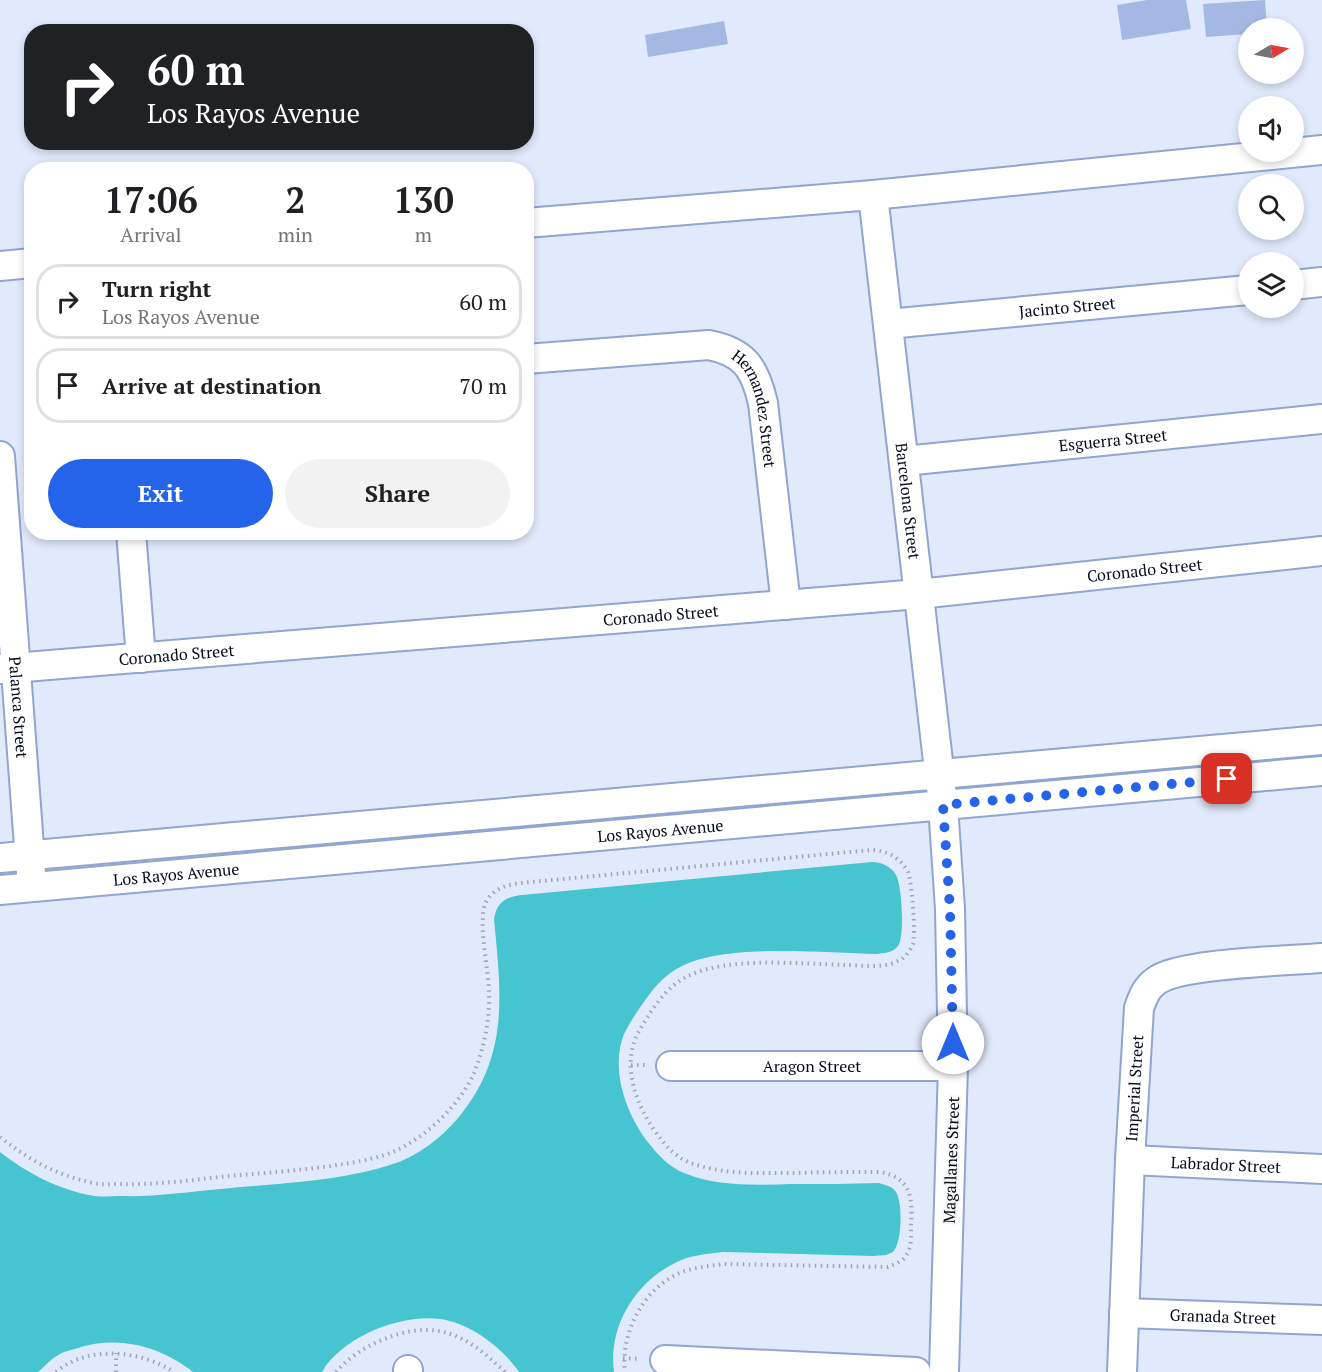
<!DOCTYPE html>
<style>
:root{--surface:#fff;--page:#f2f2f2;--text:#202124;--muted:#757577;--line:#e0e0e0;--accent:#2563eb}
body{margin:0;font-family:"PT Serif",serif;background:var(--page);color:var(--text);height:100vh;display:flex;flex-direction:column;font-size:22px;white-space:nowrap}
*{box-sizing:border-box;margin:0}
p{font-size:20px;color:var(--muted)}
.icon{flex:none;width:33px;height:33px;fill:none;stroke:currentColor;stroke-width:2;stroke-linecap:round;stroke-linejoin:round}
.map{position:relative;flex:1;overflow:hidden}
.drawer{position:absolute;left:24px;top:162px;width:510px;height:378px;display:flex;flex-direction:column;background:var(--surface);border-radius:24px;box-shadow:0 3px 9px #0003}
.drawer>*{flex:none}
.top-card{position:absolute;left:24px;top:24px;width:510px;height:126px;border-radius:24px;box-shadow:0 3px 9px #0003;background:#202124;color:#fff;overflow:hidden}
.needle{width:39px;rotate:80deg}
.tools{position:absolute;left:1238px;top:18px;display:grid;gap:12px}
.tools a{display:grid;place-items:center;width:66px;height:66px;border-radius:50%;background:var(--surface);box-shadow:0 3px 9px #0003;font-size:30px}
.pin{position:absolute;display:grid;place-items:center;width:51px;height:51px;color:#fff;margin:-26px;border-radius:12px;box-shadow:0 3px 9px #0006}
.me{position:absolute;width:66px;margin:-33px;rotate:0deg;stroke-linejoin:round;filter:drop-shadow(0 0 4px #0008)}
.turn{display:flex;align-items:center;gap:21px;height:126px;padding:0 24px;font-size:27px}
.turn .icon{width:78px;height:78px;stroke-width:2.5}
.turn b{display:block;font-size:42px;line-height:51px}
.eta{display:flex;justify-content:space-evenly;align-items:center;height:102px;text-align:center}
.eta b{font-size:36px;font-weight:800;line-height:42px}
.action{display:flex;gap:12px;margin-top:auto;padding:12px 24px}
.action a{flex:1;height:69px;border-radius:36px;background:var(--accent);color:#fff;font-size:24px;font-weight:800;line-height:69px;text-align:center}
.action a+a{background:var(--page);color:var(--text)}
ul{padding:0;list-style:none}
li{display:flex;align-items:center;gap:18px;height:75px;margin:0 12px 9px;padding:0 12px;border:3px solid var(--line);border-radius:24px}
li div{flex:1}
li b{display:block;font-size:22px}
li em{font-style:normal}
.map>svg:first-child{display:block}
</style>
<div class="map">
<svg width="1322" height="1372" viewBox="0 0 1322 1372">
<rect width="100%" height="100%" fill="#e1eafc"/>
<path fill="#46c5d0" d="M872,862c9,0 19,4 24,13 6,10 9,62 2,71 -5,7 -14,7 -22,8 -52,-1 -148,-11 -194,12 -15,7 -27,20 -36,33 -8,11 -16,23 -22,35 -14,35 2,79 23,107 10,13 22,26 37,32 34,14 73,12 108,11 29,0 58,0 87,-1 6,2 13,3 17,9 7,11 6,51 -3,60l-7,3 -13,1 -150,-4c-17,2 -34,3 -50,12 -39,20 -65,64 -59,108h-95c-16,-24 -49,-49 -79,-53 -40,-5 -98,18 -118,53h-129c-33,-26 -75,-37 -115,-24 -6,2 -13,3 -18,6 -8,4 -15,12 -22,18h-38v-220c27,21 59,38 94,44 8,1 18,0 27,0 33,1 66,-4 100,-7 57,-6 120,-7 175,-26 23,-8 46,-26 62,-45 52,-62 43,-125 36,-199 3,-17 11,-22 28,-24z"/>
<g fill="#a3b9e4">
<path d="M1147,0h39l5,29 -69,11 -5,-35z"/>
<path d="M1265,0l2,28h-19v6l-42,3 -3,-33z"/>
<path d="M724,21l4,23 -80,13 -3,-22z"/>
</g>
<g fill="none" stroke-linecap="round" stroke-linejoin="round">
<defs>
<g id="street">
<path id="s1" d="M873,195l70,610 7,104 3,157 -9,306"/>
<path d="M526,223l347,-28 449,-45"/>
<path d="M0,266l32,-3"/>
<path d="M1293,285l29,-3"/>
<path id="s2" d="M888,324l360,-34"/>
<path id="s3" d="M526,359l183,-14c36,7 46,24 54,58l23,202"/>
<path id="s4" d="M0,456l31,417"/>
<path id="s5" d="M904,461l418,-42"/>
<path d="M131,532l10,126"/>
<path id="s6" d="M0,669l919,-75 403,-43"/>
<path d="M0,858l1322,-118"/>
<path id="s7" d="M0,890l1322,-119"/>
<path id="s8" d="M671,1066h282"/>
<path id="s9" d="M1130,1160l192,9"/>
<path id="s10" d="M1124,1313l198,7"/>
<path d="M665,1360l251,12"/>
<path d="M408,1370v2"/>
<path id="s11" d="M1122,1372l8,-212 9,-152c4,-11 7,-20 17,-27 23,-18 132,-20 166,-23"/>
</g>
</defs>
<use href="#street" stroke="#90a5cf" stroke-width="32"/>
<g stroke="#9ca4b5" stroke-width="4" stroke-dasharray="1.5 4.5" stroke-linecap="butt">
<path d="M631,1065h14"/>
<path d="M0,1137c31,24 54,37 93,46 8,2 18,1 27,1 33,1 66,-3 99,-7 40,-4 79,-6 118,-12 19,-3 40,-6 58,-14 31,-14 65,-46 79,-78 10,-25 16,-53 15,-80 0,-22 -12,-73 -3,-91 7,-13 20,-17 34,-19l351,-33c15,0 30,8 37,22 4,10 8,62 5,72 -3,7 -8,14 -15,17 -15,8 -37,4 -53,4 -45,-1 -116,-9 -157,11 -23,11 -38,36 -50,57 -18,34 0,77 22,105 7,10 19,21 31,25 33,12 69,10 103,10 29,-1 57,-1 86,-1 31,6 33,25 31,54 0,9 1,20 -4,28 -3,7 -12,10 -19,13l-164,-3c-14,2 -28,3 -42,8 -38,15 -62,61 -57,100"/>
<path d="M623,1358l18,1"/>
<path d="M56,1372c31,-27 85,-22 118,0"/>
<path d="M116,1372v-19"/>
<path d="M336,1372c22,-26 69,-47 103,-41 27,5 47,23 66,41"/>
</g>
<use href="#street" stroke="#fff" stroke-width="28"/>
</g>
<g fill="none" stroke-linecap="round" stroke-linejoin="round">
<path stroke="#2563eb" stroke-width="10" stroke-dasharray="0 18" d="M953,1043l-3,-134 -7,-104 284,-26"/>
</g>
<g text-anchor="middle" stroke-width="4.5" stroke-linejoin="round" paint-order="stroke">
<g font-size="16" fill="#050b19" stroke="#f7f7f7">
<text dy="6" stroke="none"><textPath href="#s2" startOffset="180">Jacinto Street</textPath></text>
<text dy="6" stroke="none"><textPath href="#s3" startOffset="272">Hernandez Street</textPath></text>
<text dy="6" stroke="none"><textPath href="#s5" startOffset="210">Esguerra Street</textPath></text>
<text dy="6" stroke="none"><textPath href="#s1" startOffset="308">Barcelona Street</textPath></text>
<text dy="6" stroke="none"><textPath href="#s6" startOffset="1149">Coronado Street</textPath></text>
<text dy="6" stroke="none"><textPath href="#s6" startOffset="663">Coronado Street</textPath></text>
<text dy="6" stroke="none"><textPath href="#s6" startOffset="177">Coronado Street</textPath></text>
<text dy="6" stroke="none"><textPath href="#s4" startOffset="252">Palanca Street</textPath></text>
<text dy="6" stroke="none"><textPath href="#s7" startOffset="663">Los Rayos Avenue</textPath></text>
<text dy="6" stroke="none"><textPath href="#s7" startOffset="177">Los Rayos Avenue</textPath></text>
<text dy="6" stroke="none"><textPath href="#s8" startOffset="141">Aragon Street</textPath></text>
<text dy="6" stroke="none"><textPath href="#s11" startOffset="284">Imperial Street</textPath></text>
<text transform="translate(951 1160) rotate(-88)" y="6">Magallanes Street</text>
<text dy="6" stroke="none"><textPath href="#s9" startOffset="96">Labrador Street</textPath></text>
<text dy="6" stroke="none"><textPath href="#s10" startOffset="99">Granada Street</textPath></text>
</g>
</g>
</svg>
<div class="tools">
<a><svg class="needle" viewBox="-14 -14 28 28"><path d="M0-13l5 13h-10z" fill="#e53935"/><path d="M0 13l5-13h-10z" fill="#757577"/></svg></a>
<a><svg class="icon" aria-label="sound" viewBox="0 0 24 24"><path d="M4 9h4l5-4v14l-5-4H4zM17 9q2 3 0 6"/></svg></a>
<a><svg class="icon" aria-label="search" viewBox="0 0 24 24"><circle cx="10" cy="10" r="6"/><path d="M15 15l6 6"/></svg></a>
<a><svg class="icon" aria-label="layers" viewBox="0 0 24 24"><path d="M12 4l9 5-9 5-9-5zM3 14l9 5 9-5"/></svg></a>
</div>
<div class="pin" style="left:1227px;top:779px;background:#d93025"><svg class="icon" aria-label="arrive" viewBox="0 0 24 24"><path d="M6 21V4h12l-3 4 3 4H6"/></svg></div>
<svg class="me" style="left:953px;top:1043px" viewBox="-20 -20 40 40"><circle r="19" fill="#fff"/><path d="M0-13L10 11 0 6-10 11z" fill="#2563eb"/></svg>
<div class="top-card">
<div class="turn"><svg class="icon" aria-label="right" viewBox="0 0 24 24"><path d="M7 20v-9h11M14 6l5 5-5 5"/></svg><div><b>60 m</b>Los Rayos Avenue</div></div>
</div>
<section class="drawer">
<div class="eta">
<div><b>17:06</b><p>Arrival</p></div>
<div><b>2</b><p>min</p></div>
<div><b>130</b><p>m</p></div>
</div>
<ul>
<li><svg class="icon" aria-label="right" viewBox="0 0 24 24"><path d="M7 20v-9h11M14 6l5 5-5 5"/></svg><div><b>Turn right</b><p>Los Rayos Avenue</p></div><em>60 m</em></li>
<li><svg class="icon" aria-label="arrive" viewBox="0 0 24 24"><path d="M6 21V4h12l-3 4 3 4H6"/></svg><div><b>Arrive at destination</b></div><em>70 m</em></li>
</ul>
<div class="action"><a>Exit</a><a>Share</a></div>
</section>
</div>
